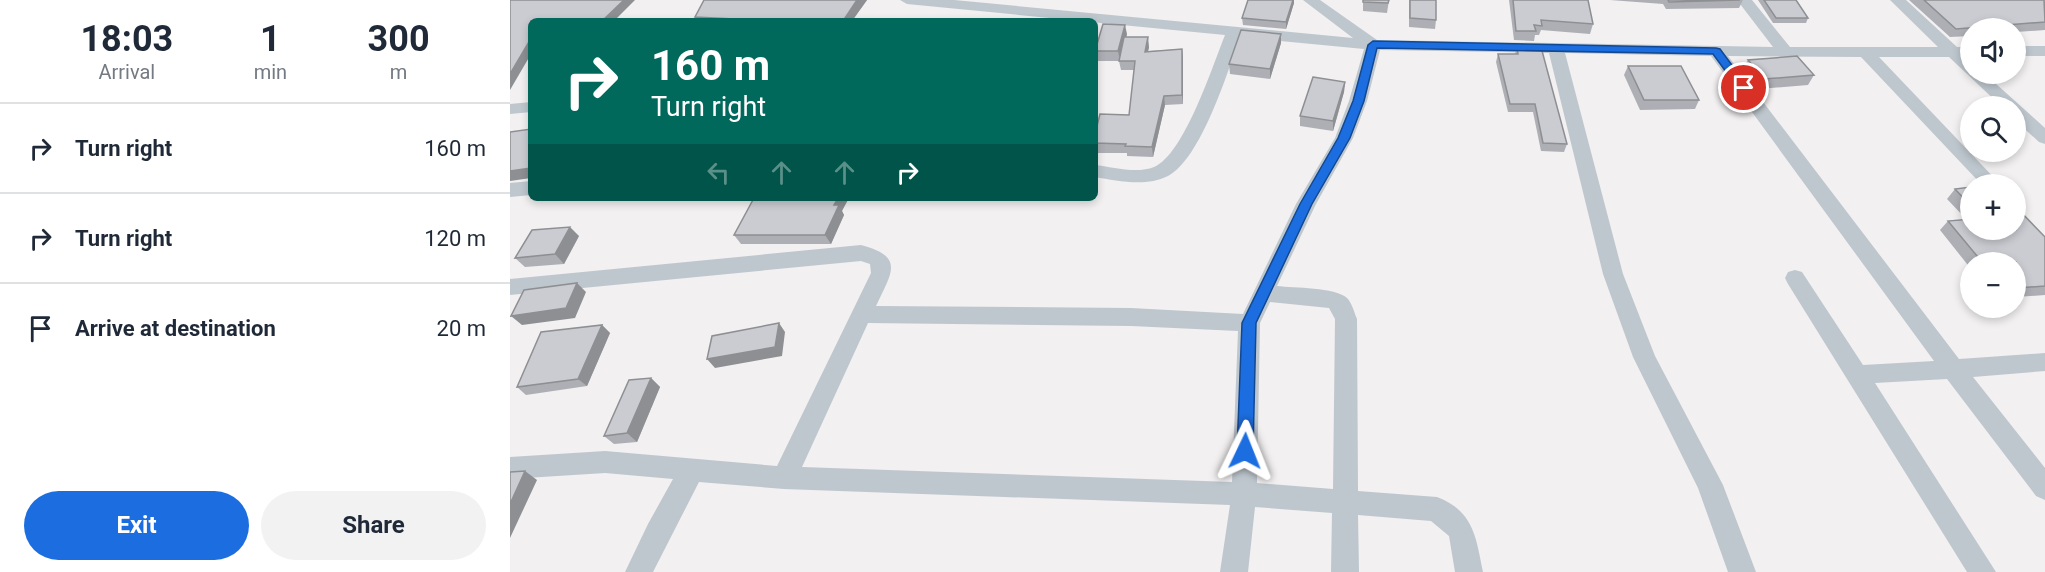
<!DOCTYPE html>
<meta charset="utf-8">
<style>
:root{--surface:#fff;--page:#f2f2f3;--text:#1f2937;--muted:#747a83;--line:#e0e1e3;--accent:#1c6ee0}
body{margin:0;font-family:Roboto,sans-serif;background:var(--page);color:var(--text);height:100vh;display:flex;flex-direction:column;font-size:22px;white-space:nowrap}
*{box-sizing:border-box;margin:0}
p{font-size:20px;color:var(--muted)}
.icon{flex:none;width:33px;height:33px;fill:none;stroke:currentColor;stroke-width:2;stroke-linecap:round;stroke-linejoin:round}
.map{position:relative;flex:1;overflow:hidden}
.side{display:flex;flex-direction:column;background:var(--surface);width:510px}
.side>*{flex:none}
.hud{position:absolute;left:18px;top:18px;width:570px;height:183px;border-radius:9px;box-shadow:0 3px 9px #0003;background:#00695c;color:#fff;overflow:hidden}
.fabs{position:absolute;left:1450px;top:18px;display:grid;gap:12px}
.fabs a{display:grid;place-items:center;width:66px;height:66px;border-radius:50%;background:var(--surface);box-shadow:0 3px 9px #0003;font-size:30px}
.pin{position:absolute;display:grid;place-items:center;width:51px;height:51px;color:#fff;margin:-26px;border:3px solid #fff;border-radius:50%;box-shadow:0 2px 6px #0007}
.me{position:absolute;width:66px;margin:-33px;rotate:2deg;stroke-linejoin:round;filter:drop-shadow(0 0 4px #0008)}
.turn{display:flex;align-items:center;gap:21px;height:126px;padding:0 24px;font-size:27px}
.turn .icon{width:78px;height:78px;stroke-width:2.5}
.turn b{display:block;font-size:42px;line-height:51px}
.lanes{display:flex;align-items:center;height:57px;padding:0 24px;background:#0003;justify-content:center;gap:30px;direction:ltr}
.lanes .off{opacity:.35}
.eta{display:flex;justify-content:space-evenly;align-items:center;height:102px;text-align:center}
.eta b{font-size:36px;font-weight:700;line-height:42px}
.action{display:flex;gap:12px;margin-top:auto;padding:12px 24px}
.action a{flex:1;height:69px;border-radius:36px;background:var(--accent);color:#fff;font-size:24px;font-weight:700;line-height:69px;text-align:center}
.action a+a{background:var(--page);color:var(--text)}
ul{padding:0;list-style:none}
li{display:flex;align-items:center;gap:18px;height:90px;padding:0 24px;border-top:2px solid var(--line)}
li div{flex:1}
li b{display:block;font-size:22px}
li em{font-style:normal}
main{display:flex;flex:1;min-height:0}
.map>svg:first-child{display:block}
</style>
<main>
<section class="side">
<div class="eta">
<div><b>18:03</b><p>Arrival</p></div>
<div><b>1</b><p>min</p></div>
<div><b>300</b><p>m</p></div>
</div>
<ul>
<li><svg class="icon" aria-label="right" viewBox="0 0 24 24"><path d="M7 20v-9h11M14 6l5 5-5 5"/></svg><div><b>Turn right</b></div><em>160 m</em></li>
<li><svg class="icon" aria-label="right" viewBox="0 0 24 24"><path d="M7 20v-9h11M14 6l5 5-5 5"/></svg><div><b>Turn right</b></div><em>120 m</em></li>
<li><svg class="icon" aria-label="arrive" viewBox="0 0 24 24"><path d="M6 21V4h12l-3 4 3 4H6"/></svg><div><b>Arrive at destination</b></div><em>20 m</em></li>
</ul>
<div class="action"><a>Exit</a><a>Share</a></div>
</section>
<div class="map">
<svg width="1535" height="572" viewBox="0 0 1535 572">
<rect width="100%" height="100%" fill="#f2f0f0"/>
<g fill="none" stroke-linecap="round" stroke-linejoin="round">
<g fill="#bec7ce" fill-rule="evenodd">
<path d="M390,0h54l399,38 -50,-38h17l57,40 396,7 -36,-47h15l38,47h148l-48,-47h16l51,47h14v10h-4l4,3v14h14l60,54v16l-6,-2 -23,-21v-15h-15l-52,-49h-70l121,127h-19l-120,-127 -133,-1 231,303 86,-6v18l-72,6 72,91v32l-9,-4 -89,-117 -72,4 121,189h-29l-179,-288 -3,-6 3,-6 7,-2 7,2 61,93 71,-4 -223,-305 -146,-3 58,221 32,82 68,129 33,87h-28l-30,-84 -65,-131 -30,-83 -54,-221 -169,-3 -13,51 -14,37 -37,66 -39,82c17,2 58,1 70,12 5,5 7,14 10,21l1,172 79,6c37,14 39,41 46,75h-28l-6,-36 -18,-15 -73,-6 1,57h-28l1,-59 -77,-6 -7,65h-28l10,-67 -446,-16 -85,-7 -46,90h-28l23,-48 25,-45 -68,-6 -95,6v-22l95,-6 172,15 94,-193 -1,-9 -9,-3 -351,34v-16l351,-34c45,12 30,28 15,61l255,2 112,6 53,-110 39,-66 14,-37 15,-52 -124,-12c-12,34 -39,122 -72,139 -22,11 -50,5 -73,1v-12c17,2 42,9 59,2 30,-12 59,-102 71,-132l-318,-31zM760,302l59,6 6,11 -2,170 -76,-6 3,-160zM358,323l263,3 107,5 -6,151 -430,-15z"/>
<rect x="1506" y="46" width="29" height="10"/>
<path d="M21,102v10l-21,2v-10z"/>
<path d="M21,181v14l-21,2v-14z"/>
</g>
</g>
<g fill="#aeafb5">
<path d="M194,0h163l-15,21h-155l-2,-4z"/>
<path d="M738,0h46v3l-8,26 -43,-4 -1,-7z"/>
<path d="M853,0h26l-2,13 -24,-2z"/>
<path d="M899,0h27v20l-1,9 -26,-2z"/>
<path d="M999,0h79l5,24 -3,10 -49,-4 -2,5h-4l-1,6 -20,-1z"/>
<path d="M1100,0h133l-4,8 -73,1 -3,-5z"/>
<path d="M1248,0h38l12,18 -2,5h-33z"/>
<path d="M1399,0h136v30l-29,2v-4h-45v8l-21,1z"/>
<path d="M617,34l-1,3 23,10 -1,4 34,-2 1,9v46l-18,1 -12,52 -26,-1v-3h-32v-10l34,-28 5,-45h-13l-2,-9h-22l-2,-10z"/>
<path d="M771,43l-11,36 -40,-5 -1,-10z"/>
<path d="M1007,47l50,97 -3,8 -23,-1 -8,-39h-25l-12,-50 2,-8h17z"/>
<path d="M1238,60l66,15 -6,10 -50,4 -15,-20z"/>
<path d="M1118,66l71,34 -4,9 -55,1 -16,-35z"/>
<path d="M835,82l-1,10 -11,39 -33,-5v-10z"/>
<path d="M1461,187v43l74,7v58l-29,2v-35h-45v7l-31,-39 8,-9 19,-1 -20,-21 8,-10z"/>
<path d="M332,211l2,4 -13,29h-90l-7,-9z"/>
<path d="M69,236l-15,28 -39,3 -10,-9z"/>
<path d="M92,325l8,8 -23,53 -61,9 -9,-8z"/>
<path d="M141,378l9,9 -23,55 -23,2 -10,-8z"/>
</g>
<g fill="#8d8f93">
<path d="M114,0h11l-21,21h-12z"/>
<path d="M347,0h10l-15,21h-9z"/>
<path d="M783,0h1v3l-8,26v-7z"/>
<path d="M615,25l2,9 -7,27 -2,-10z"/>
<path d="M771,34v9l-11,36v-10z"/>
<path d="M638,37l1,10 -3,14 -1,-9z"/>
<path d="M20,40l1,2v12l-21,36v-16z"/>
<path d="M672,49l1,9v46l-1,-9z"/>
<path d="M835,82l-1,10 -11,39v-10z"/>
<path d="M654,96l1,9 -12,52 -1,-10z"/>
<path d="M21,168v10l-21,3v-10z"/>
<path d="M328,198h11l-7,13 2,4 -13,29 -6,-9 9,-30z"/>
<path d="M60,227l9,9 -15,28 -9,-10z"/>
<path d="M67,283l9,9 -11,26 -53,7 -11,-9z"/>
<path d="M269,323l6,9 -3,24 -67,12 -8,-9z"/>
<path d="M92,325l8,8 -23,53 -9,-7z"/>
<path d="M141,378l9,9 -23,55 -10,-9z"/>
<path d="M15,471l12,9 -27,58v-34z"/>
</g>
<g fill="#caccd2" stroke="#8d8f93" stroke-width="1.5">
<path d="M0,0h114l-22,21h-71v19h-1l-20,34z"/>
<path d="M194,0h153l-14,21h-68l-80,-4z"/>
<path d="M738,0h45l-7,22 -44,-4z"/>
<path d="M853,0h26l-1,3 -25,-1z"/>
<path d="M900,0h26v20l-26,-2z"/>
<path d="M1003,0h75l5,24 -52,-4 1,6 -8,-1 2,6h-20z"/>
<path d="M1158,0h72l-71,2z"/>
<path d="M1254,0h32l12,18h-32z"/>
<path d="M1414,0h120l1,22 -89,7z"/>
<path d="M178,19l-1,2h-20z"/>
<path d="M593,24l22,1 -7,26h-23z"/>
<path d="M731,30l40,4 -11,35 -41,-5z"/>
<path d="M614,37h24l-3,15 37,-3v46l-18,1 -12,51 -27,-1 1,-2 -31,-1v-9l5,-20 29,1 6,-54h-16z"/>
<path d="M1007,47h24l26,97 -24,-1 -8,-39h-25l-12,-50h20z"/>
<path d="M1287,56l17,19 -50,4 -16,-19z"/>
<path d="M1118,66h53l18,34h-55z"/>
<path d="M803,77l32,5 -12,39 -33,-5z"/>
<path d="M21,129v39l-21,3v-39z"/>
<path d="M1461,187v19l-16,-17z"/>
<path d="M244,198h84l-4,7h5l-14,30h-91z"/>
<path d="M1506,207l29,30v49l-29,2v-26h-34l-34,-41 23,-2v11h45z"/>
<path d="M60,227l-15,27 -40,4 17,-28z"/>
<path d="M67,283l-11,25 -55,8 13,-26z"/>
<path d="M269,323l-4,24 -68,12 5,-23z"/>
<path d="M92,325l-24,54 -61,8 24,-55z"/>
<path d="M141,378l-24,55 -23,3 25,-56z"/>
<path d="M15,471l-15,33v-32z"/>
</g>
<path fill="#1c6ee0" stroke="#124892" stroke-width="1.5" d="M863,41l343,7 4,1 29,39 -5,4 -4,-1 -27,-37 -336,-6 -13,53 -14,37 -38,66 -56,119 -3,128 -2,5 -6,2 -5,-2 -3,-5 5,-128 58,-119 38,-66 15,-37 15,-56z"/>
</svg>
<div class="fabs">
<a><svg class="icon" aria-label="sound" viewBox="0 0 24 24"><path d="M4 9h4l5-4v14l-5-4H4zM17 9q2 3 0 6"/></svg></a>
<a><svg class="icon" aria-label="search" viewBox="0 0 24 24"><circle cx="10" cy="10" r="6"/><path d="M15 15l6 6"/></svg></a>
<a>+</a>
<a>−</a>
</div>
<div class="pin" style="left:1234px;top:88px;background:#d93025"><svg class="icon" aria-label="arrive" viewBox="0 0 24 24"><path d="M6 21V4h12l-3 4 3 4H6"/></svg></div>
<svg class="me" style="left:735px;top:451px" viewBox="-20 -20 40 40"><path d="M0-17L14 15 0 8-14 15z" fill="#1c6ee0" stroke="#fff" stroke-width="4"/></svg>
<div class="hud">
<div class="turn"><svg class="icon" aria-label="right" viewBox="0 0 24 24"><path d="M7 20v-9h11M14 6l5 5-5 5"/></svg><div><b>160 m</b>Turn right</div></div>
<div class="lanes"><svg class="icon off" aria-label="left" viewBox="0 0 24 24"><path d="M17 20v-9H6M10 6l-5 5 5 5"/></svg><svg class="icon off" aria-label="ahead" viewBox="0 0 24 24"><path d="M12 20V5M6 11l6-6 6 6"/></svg><svg class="icon off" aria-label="ahead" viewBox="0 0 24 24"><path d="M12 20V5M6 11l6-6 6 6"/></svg><svg class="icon" aria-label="right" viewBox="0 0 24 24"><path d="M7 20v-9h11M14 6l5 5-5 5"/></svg></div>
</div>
</div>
</main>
